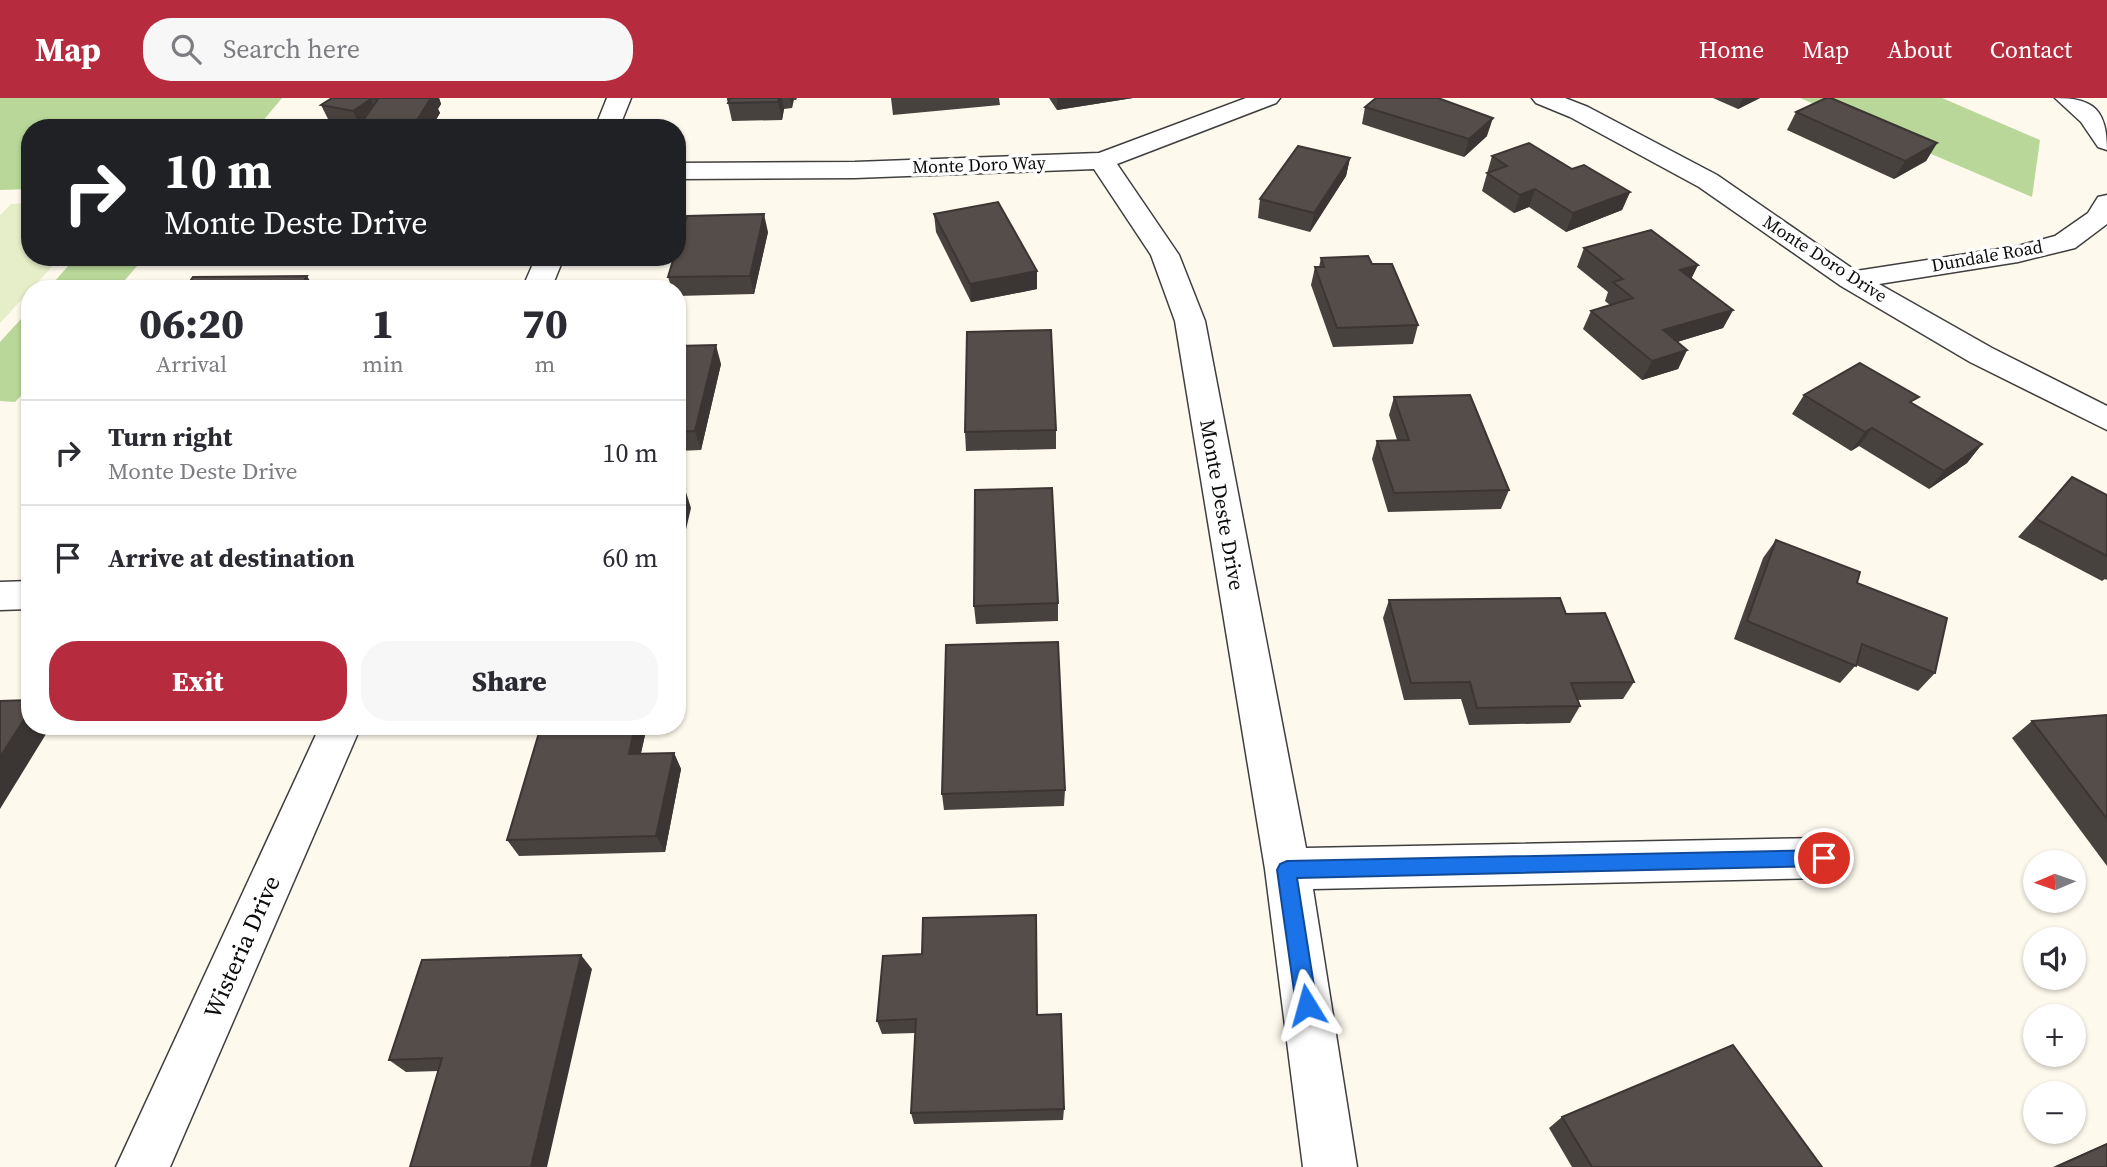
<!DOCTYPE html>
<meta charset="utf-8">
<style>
:root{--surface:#fff;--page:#f7f7f7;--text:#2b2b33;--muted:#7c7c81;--line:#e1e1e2;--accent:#b62b3d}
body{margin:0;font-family:"Source Serif 4",serif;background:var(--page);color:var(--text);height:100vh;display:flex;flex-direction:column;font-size:26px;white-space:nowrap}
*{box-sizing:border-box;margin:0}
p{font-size:23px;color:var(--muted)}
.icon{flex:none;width:38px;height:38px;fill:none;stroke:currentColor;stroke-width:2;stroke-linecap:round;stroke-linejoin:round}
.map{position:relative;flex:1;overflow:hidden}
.drawer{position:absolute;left:21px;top:182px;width:665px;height:455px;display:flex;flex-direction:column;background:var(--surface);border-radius:28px;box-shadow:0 2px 5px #0004}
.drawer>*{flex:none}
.top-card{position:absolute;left:21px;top:21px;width:665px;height:147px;border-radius:28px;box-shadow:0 2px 5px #0004;background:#202124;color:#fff;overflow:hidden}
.needle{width:46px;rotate:268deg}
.fabs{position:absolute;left:2023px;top:752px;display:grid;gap:14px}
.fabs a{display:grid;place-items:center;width:63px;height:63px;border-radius:50%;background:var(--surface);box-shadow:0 2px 5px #0004;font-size:35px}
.pin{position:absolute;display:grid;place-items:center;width:60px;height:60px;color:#fff;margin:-30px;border:4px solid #fff;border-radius:50%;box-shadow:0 2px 7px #0007}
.me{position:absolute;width:77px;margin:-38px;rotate:352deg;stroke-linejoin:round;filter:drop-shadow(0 0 5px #0008)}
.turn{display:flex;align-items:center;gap:24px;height:147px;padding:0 28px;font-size:32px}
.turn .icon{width:91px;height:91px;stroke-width:2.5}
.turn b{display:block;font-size:49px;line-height:60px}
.eta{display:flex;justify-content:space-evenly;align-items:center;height:119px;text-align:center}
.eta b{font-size:42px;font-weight:800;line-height:49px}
.action{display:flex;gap:14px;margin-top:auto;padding:14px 28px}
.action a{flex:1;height:80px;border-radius:28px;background:var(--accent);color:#fff;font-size:28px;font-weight:800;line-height:80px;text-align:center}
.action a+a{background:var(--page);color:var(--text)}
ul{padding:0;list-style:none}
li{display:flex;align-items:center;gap:21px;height:105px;padding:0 28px;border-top:2px solid var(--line)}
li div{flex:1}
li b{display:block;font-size:26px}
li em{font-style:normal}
header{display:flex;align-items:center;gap:42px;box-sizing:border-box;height:98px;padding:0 35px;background:var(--accent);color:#fff}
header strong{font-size:33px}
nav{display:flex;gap:38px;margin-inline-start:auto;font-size:24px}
.search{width:490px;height:63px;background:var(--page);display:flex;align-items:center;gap:18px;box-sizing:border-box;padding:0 24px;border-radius:28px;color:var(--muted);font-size:26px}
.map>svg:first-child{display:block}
</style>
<header>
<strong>Map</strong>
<div class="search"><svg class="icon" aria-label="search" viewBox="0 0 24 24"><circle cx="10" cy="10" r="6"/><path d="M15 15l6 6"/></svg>Search here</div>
<nav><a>Home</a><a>Map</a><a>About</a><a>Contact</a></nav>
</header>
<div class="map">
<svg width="2107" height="1069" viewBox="0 0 2107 1069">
<rect width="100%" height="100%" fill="#fef9ed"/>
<g fill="#b9d798">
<path d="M0,0h282l-25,30h-227v61l-30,1z"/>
<path d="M1800,0h142l98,42 -8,57z"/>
<path d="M76,159h69l-28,32h-69z"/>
<path d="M30,211v77l-15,16 -15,-1v-59z"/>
</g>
<path fill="#e5eec9" d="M30,105v54h31l-61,66v-108l11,-11z"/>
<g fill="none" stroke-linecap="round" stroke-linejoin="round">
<defs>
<g id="minor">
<path d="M607,0h24l-12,30h-24z"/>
<path d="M1246,0h34l-4,5 -159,61 62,91 26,66 101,527 517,-10 16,6 6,14 -6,14 -16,6 -510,11 44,278h-54l-38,-298 -90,-548 -24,-66 -57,-86 -239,9 -178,1v-16l178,-1 244,-9z"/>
<path d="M1532,0h33l23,9 129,68 139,96 162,-25 37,-10 33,-23 10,-16 9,-2v29l-32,24 -57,14 -139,22 113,64 115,58v24l-137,-68 -129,-76 -142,-99 -129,-70 -34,-14z"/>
<path d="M2055,0c39,0 52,12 52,52l-9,-3 -17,-25z"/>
<path d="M536,159h28l-13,32h-29z"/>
<path d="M30,483v28l-30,1v-28z"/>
<path d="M320,628h41l-191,441h-54z"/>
</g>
</defs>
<use href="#minor" stroke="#3f3f3f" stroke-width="3"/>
<use href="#minor" fill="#fff" fill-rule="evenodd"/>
</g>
<g fill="#48423f">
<path d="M332,0h107l2,6 -3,5 2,4 -9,15h-76l-25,-5 -9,-18z"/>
<path d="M727,0h70l-1,2h-2l-2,8 -8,1 -2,11 -50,1 -4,-18 1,-3 -2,1z"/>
<path d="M891,0h108l1,7 -107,10z"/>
<path d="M1049,0h84l-76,12z"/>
<path d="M1713,0h47l-22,11z"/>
<path d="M1365,9l122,29 -23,21 -102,-33z"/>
<path d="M1796,14l141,31 -11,18 -32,18 -107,-49z"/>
<path d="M1492,58l80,13 58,23 -8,18 -56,22 -37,-25 -15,6 -32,-22z"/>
<path d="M1350,60l-4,18 -36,56 -52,-14 2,-19z"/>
<path d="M934,116l103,75 -66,13 -35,-70z"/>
<path d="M768,134l-14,62 -77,2v-7h-5l-4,-12z"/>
<path d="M1584,150l114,17 -7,14 42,31 -10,18 -46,14 10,8 -9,19 -36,11 -59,-51 8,-18 19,-6 -5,-4 3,-9 -31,-25z"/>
<path d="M1321,160l51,6 46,61 -5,19 -80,3 -22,-62 4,-18h4z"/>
<path d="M677,248l44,18 -20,86 -24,1z"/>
<path d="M1804,297l109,9 69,40 -15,19 -38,26 -70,-43 -8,5 -59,-37z"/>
<path d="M1394,299l115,93 -8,19 -113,3 -16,-53 5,-18 20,-1 -8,-25z"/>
<path d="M1056,332v19l-90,2 -1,-19z"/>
<path d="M2072,379l35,18v85l-2,-1 -3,2 -84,-44z"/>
<path d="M1776,442l81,43 78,90 -17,18 -62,-26 -16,18 -106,-44 29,-81z"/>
<path d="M1389,502l177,14 68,68 -11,17 -45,1 2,6 -10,17 -101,2 -8,-26 -57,1 -21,-82z"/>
<path d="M1058,505v18l-82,3 -2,-18z"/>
<path d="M2107,617v151l-95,-128 20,-17z"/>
<path d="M541,628h106l-6,27h33l7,16 -16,83 -146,4 -12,-16z"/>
<path d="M1065,692l-1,16 -120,4 -2,-16z"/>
<path d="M592,871l-153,102 -33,1 -17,-12z"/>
<path d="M1037,917l27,94 -1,11 -149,4 -3,-11 4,-80 -33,1 -5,-13z"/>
<path d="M1562,1019l260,50h-250l-23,-39z"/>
<path d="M2107,1045v24h-54z"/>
</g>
<g fill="#3b3633">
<path d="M429,0h10l2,6 -3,5 2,4 -9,15h-19z"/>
<path d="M779,0h3l2,11 -2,11 -4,-18z"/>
<path d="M790,0h3l-1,10z"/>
<path d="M1057,0h76l-76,12z"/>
<path d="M1743,0h17l-22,11z"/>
<path d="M371,1l8,18 -18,11 -8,-17z"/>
<path d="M1493,20l-6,18 -23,21 5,-18z"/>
<path d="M1937,45l-11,18 -32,18 11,-18z"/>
<path d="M1350,60l-4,18 -36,56 4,-19z"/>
<path d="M1535,91l-6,18 -15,6 6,-18z"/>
<path d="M1630,94l-8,18 -56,22 7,-19z"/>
<path d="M764,116l4,18 -14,62 -4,-18z"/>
<path d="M1698,167l-9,18 -9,-13z"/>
<path d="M1037,173v18l-66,13 -1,-18z"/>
<path d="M307,178l8,13h-16z"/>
<path d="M1733,212l-10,18 -69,21 9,-19z"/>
<path d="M716,247l5,19 -20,86 -6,-19z"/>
<path d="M1687,252l-9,19 -36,11 10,-19z"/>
<path d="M1872,330l-13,18 -8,5 14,-19z"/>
<path d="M1982,346l-15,19 -38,26 15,-18z"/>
<path d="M685,391l6,19 -14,60v-47z"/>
<path d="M30,612v16h21l-51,83v-52z"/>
<path d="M635,628h12l-10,45 -8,-17z"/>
<path d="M674,655l7,16 -16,83 -9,-16z"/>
<path d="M581,857l11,14 -45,198h-16z"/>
</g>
<g fill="#544d49" stroke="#3b3633" stroke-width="2">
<path d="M332,0h99l-19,30h-54l20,-29h-7l-18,12 -32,-6z"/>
<path d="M730,0h49l-1,4 -50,1z"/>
<path d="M1376,0h62l55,20 -24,21 -104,-32z"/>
<path d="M1826,0h5l106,45 -32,18 -109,-49z"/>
<path d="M1529,45l43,26 12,-4 46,27 -57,21 -38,-24 -15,6 -33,-22 20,-7 -15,-10z"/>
<path d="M1298,48l52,12 -36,55 -54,-14z"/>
<path d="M998,104l39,69 -67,13 -36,-70z"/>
<path d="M764,116l-14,62 -82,1 6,-20h3v-9l10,-32z"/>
<path d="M1651,132l47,35 -18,5 53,40 -70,20 24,20 -35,11 -61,-50 42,-13 -20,-16 10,-3 -39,-31z"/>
<path d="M1368,158l4,8h20l26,61 -81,3 -22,-61h9l-3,-9z"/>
<path d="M307,178l-8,13h-114l8,-12z"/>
<path d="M1051,232l5,100 -91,2 2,-100z"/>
<path d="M716,247l-21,86 -18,1v-86z"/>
<path d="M1860,265l59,34 -9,5 72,42 -38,27 -72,-43 -7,4 -61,-37z"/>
<path d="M1470,297l39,95 -115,3 -17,-52 32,-1 -15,-43z"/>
<path d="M2072,379l35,18v61l-71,-37z"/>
<path d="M1052,390l6,115 -84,3 1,-116z"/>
<path d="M677,391h8l-8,32z"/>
<path d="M1776,442l84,32 -3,11 90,35 -12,55 -73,-29 -6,22 -109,-45z"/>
<path d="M1560,500l6,16 39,-1 29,69 -63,1 9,23 -103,2 -7,-26 -59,1 -22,-83z"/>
<path d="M1058,544l7,148 -123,4 4,-149z"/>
<path d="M30,602v10l-30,47v-56z"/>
<path d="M2107,617v104l-75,-98z"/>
<path d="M541,628h94l-6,28 45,-1 -18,83 -149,4z"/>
<path d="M1036,817l1,100 24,-1 3,95 -153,4 5,-94 -39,2 6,-65 39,-2 1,-36z"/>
<path d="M581,857l-50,212h-121l32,-109 -53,2 33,-100z"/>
<path d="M1733,947l89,122h-230l-30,-50z"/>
<path d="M2107,1046v23h-51z"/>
</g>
<path fill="#1a73e8" stroke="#114b97" stroke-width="2" d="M1824,752l6,2 3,6 -3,6 -6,2 -527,12 20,127 -3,7 -7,3 -8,-3 -3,-7 -19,-135 3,-6 7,-3z"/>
<g text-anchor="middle" stroke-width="7" stroke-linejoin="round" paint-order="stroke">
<g font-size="18" fill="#0c0c0c" stroke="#fff">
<text transform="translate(979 67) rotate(-2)" y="6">Monte Doro Way</text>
<text transform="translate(1987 158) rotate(-10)" y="6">Dundale Road</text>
<text transform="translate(1825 161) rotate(33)" y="6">Monte Doro Drive</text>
</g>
<g font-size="21" fill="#0c0c0c" stroke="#fff">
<text transform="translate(1222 407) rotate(80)" y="7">Monte Deste Drive</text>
</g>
<g font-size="24" fill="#0c0c0c" stroke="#fff">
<text transform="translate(242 849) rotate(-66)" y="8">Wisteria Drive</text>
</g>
</g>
</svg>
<div class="fabs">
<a><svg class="needle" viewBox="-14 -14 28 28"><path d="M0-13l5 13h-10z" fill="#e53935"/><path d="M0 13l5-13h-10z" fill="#7c7c81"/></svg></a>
<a><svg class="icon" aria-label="sound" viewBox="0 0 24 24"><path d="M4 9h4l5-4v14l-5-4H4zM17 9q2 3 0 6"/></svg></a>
<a>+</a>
<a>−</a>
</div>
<div class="pin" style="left:1824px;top:760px;background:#d93025"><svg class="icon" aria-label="arrive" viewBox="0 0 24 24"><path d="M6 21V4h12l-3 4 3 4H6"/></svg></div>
<svg class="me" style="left:1307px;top:907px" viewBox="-20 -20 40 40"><path d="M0-17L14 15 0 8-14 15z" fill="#1a73e8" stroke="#fff" stroke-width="4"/></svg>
<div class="top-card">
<div class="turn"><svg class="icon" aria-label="right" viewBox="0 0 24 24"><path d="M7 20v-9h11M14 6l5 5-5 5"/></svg><div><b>10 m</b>Monte Deste Drive</div></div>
</div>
<section class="drawer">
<div class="eta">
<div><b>06:20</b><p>Arrival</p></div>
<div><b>1</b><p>min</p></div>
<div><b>70</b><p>m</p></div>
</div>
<ul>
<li><svg class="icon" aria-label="right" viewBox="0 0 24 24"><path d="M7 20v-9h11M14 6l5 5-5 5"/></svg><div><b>Turn right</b><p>Monte Deste Drive</p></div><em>10 m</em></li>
<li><svg class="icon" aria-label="arrive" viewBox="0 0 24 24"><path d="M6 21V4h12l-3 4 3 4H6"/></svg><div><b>Arrive at destination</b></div><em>60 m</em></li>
</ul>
<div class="action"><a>Exit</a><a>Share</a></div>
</section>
</div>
